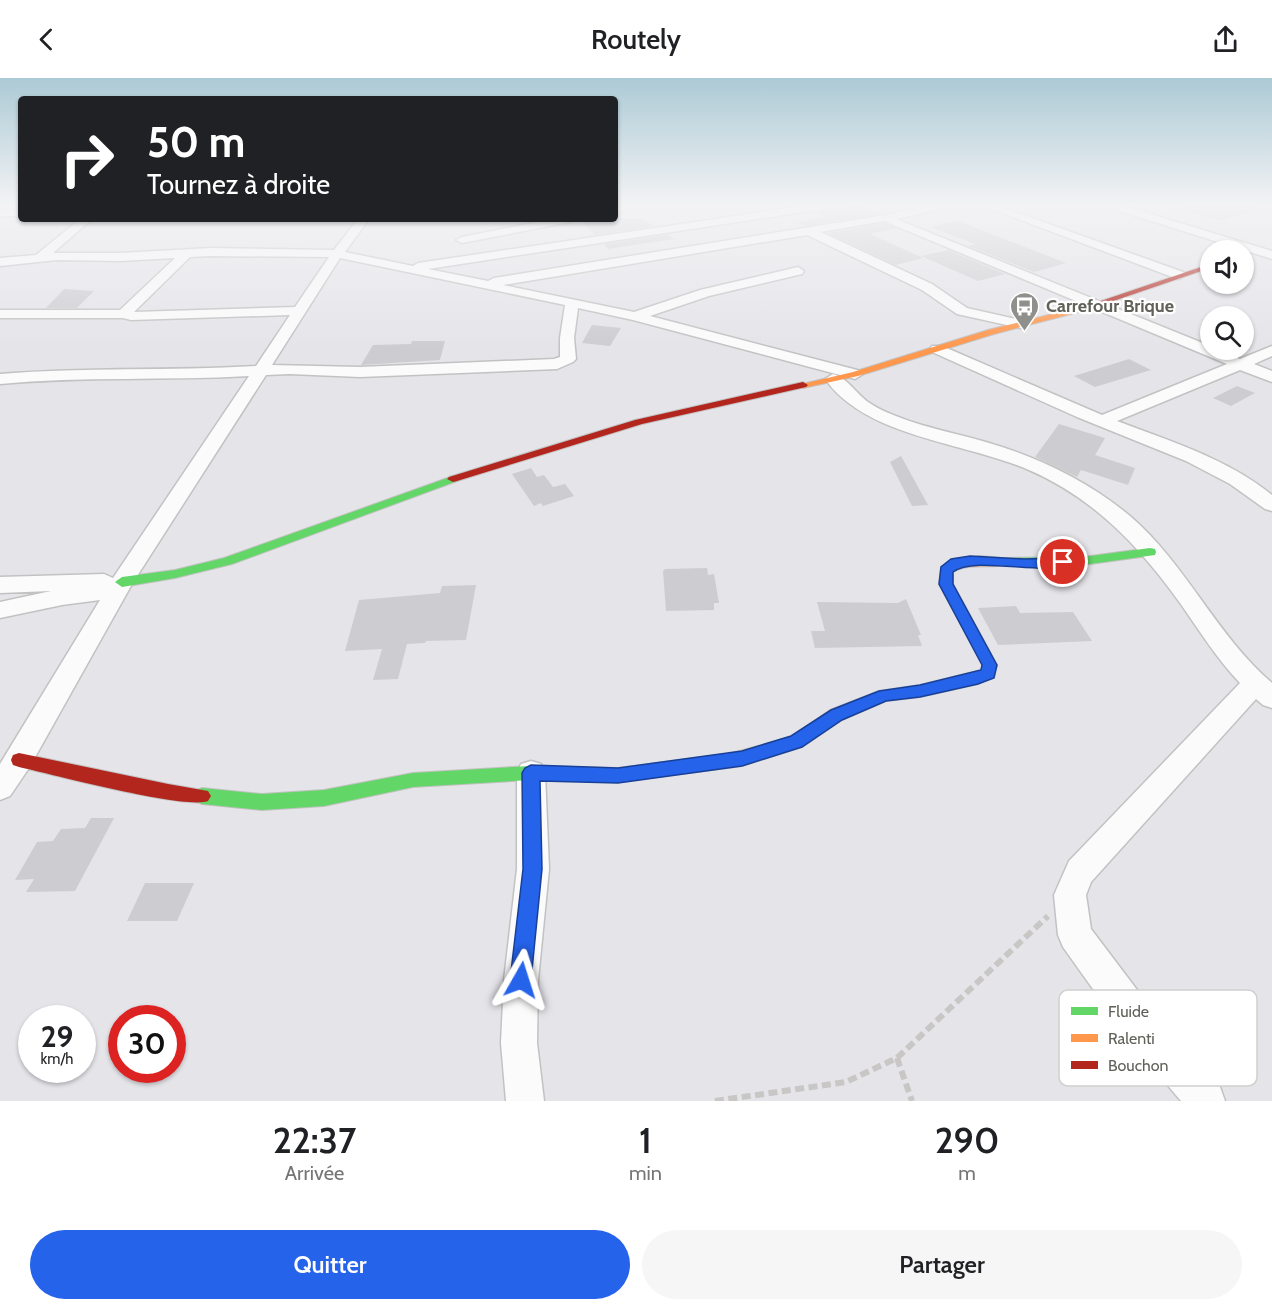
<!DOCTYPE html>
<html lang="fr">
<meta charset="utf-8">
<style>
:root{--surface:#fff;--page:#f6f6f6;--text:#202124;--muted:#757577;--accent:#2563eb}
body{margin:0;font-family:Cabin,sans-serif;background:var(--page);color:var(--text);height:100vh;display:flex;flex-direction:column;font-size:22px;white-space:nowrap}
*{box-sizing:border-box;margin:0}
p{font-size:20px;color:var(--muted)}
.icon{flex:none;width:33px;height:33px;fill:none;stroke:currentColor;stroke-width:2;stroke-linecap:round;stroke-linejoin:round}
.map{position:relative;height:1023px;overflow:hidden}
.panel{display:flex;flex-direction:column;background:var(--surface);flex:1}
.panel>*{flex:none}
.banner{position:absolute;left:18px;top:18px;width:600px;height:126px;border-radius:6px;box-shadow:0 2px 4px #0004;background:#202124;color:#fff;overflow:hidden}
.buttons{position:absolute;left:1200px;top:162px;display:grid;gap:12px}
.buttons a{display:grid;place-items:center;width:54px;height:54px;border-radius:50%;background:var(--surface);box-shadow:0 2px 4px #0004;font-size:30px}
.speed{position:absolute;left:18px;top:927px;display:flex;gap:12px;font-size:30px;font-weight:700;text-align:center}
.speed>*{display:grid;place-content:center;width:78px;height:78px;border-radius:50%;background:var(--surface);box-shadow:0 2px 4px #0004;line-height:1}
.speed small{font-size:15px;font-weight:400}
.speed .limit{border:9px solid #d22;background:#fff;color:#111}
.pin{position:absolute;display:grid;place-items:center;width:51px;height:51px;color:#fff;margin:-26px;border:3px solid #fff;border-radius:50%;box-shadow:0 2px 6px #0007}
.me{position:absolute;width:66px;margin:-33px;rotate:6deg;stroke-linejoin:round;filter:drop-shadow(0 0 4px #0008)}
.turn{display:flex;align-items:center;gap:21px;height:126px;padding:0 30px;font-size:27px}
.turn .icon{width:78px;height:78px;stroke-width:2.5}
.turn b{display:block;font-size:42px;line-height:51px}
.eta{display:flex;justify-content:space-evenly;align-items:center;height:102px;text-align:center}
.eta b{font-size:36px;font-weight:600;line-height:42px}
.button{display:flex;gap:12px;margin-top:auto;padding:12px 30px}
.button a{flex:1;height:69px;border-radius:36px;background:var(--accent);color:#fff;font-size:24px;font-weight:600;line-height:69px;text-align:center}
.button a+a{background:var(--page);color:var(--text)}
header{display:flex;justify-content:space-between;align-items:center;height:78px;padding:0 30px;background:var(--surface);font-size:27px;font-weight:600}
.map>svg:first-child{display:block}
</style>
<header><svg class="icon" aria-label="back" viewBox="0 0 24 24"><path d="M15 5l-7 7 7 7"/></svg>Routely<svg class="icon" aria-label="share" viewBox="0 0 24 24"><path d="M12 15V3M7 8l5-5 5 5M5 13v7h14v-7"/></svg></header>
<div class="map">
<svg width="1272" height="1023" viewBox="0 0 1272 1023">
<rect width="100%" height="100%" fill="#e5e4e9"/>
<g fill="#cdcdd1">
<path d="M861,127l17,9 -73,12 -8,-4 30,-5 -8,-5z"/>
<path d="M1181,127h79v3l-40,13 -40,-12z"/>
<path d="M579,141h63l11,7 -58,9z"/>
<path d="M956,142l110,43 -32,9 -66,-26 7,-2 -44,-17z"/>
<path d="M884,145l12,5 -26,6 53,24 -27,7 -68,-32z"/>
<path d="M667,157l7,4 -66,10 -4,-5z"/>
<path d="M948,172l57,24 -27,7 -57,-25z"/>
<path d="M64,211l30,2 -17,17h-31z"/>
<path d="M592,247l29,3 -11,18 -28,-3z"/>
<path d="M412,263h33l-5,19 -79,5 12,-20 38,-1z"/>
<path d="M1129,281l22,11 -56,17 -21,-11z"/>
<path d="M1237,308l18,7 -24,13 -18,-8z"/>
<path d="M1059,346l46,14 -10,17 40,13 -7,17 -47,-15 -4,7 -42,-20z"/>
<path d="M901,378l27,49 -16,1 -22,-44z"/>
<path d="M531,390l6,9 7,-2 9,12 12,-3 9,12 -31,10 -2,-3 -7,3 -22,-32z"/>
<path d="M707,490l1,7 6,-1 5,29h-5v7l-48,1 -3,-40 2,-2z"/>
<path d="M476,507l-10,55 -40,1 -1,2 -18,1 -9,35 -25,1 9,-31 -37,2 14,-51 81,-7 2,-7z"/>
<path d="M906,521l15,36h-3l4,11 -107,2 -4,-17h14l-8,-29 81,1z"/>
<path d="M1016,528l4,7 53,-1 19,29 -94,4 -20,-37z"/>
<path d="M91,740h23l-39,73 -49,1 8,-13 -19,1 22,-38 16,-1 8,-12 24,-1z"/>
<path d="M145,805h49l-17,38h-50z"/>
</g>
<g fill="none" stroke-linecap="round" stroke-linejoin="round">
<defs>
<g id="street">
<path d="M624,127h19l-28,8v-6z"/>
<path d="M809,127h25l-5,3 -401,61 60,12 6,-3 391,-63 46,-10h19l-1,2 -53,12 314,127v4h8l22,9 32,-13v10l-18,8 18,7v11l-32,-12 -123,51c53,20 111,38 155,74v16l-7,-2 -35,-25 -44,-23 -109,-44 -145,-65 -2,-3 2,-3h10l160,69 125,-51 -343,-143 -63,11 111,52 35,24 58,13 2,3 -2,3 -5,1 -63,-14 -35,-24 -115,-55 -304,50 131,27 66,-22 98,-23 6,4 -2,3 -93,22 -59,20 211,55 2,3 -8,5 -222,-59 -55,-12 -4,30 2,21 -3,3 -16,7 -197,8 -70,-3 -24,1 -134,209 -103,184 -19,28 -10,4v-36l100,-164 -38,5 -62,13v-16l51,-11 -51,2v-16l104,-3 9,4 136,-202c-83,5 -166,0 -249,8v-10c85,-7 170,-3 256,-8l34,-51 -159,5 -8,-2h-123v-8h120l55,-52 -55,3 -63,-1 -57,6v-8l36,-3 44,-36h12l-39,34h67l91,-5 123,2 24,-31h11l-24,33 68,14 5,-3zM211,178l118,1 -34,50 -161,5 56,-55zM340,180l225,47 -5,33v19l-6,2 -194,8 -88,-2z"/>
<path d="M981,127h15l187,67 2,3 -6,4 -4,-1z"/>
<path d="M1106,127h15l151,46v8l-165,-52z"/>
<rect x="0" y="132" width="21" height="6"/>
<path d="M553,141h22l-5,3 -108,21 -6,-3 6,-3z"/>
<path d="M833,296c13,3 24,20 35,28 10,7 22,12 33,16 28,11 59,16 88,25 51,15 100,39 141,73 56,48 86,119 142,167v25l-9,-3 -7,-6 -165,183 -5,13 5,34 65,86 64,72 5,14h-44l-51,-60 -67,-94 -5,-12 -4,-40 15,-34 171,-178c-23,-24 -41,-53 -60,-80 -40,-56 -86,-105 -151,-133 -64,-28 -162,-32 -204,-91z"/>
<path d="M531,683l10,3 4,9 4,96 -11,111 -1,63 7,58h-38l-5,-58 3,-63 13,-111v-96l4,-9z"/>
</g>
<g id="fast">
<path d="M453,398l6,3 -2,2 -225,83 -57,14 -53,9 -7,-5 7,-5 53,-7 49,-12z"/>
<path d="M1150,470l5,1 1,3 -1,3 -72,10 -81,1 -6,-4 6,-4 81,-1z"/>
<path d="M727,676l6,2 2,5 -2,5 -6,2 -109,14 -87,-2 -118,7 -89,19 -62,4 -60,-6 -6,-3 -3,-5 3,-5 6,-3 60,6 62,-4 89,-17 118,-7 87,2z"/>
</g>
<g id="slow">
<path d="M1084,228h3v4l-93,24 -136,42 -55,12 -5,-3 55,-13 135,-42z"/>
<path d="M980,478l22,2 6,4c-8,9 -38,-1 -55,10v12l44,81 -4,12 -15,7 -58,13 -34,4 -44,19 -40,27 -60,19 -15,2 -6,-2 -2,-5 2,-5 70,-19 39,-27 49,-19 41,-6 61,-15 2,-5 -44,-81 2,-17 18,-8z"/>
</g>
<g id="jam">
<path d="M1210,186v4l-123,42 -7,-2z"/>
<path d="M803,304l5,3 -2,2 -164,37 -185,57 -4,1 -6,-3 2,-2 186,-57z"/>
<path d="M19,675l149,31 40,7 3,5 -3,5c-22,9 -157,-27 -189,-34l-6,-2 -2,-5 2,-5z"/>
</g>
</defs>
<use href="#street" stroke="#c2c2c2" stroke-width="3"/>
<use href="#fast" stroke="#c2c2c1" stroke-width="2"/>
<use href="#slow" stroke="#c2c2c1" stroke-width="2"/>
<use href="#jam" stroke="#c2c2c1" stroke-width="2"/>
<g stroke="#c9c6c6" stroke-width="6" stroke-dasharray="9 4.5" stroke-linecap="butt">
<path d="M897,980l15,43"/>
<path d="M715,1023l131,-19 51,-24 151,-142"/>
</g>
<use href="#street" fill="#fbfbfc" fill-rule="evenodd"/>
<use href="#fast" fill="#63d668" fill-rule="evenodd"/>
<use href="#slow" fill="#ff974d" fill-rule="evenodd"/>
<use href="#jam" fill="#b3261e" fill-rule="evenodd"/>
</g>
<linearGradient id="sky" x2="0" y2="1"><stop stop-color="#accad5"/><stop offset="0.47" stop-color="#f3f3f5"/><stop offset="1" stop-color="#f3f3f5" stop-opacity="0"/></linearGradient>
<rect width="1272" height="270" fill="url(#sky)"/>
<path fill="#2563eb" stroke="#184099" stroke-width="1.5" d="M970,478l54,3 39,-1 7,4c-16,17 -94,-8 -117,10v12l44,81 -3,13 -16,6 -58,13 -34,4 -44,19 -40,27 -60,19 -124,17 -78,-2 2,88 -11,111 -3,7 -7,3 -7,-3 -4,-7 13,-111 -1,-96 3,-5 6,-3 87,3 124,-17 49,-15 40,-26 48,-19 41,-6 61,-15 1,-5 -43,-81 2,-17 10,-8z"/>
<defs>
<symbol id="bus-pin" viewBox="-11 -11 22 30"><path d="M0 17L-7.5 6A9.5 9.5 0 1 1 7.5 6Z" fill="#8f8f8c" stroke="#fff"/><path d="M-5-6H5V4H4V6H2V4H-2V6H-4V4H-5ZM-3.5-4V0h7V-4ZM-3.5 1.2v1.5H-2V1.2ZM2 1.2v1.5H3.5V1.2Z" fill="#fff"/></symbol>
</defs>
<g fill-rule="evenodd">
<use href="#bus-pin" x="1008" y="212" width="33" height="45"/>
</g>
<g text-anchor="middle" stroke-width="4.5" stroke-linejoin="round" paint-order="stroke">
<g font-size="18" font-weight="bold" fill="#61615a" stroke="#fff" text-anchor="start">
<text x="1046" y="234">Carrefour Brique</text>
</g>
</g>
<rect x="1059" y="912" width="198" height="96" rx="9" fill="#fff" stroke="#d0d0ce" stroke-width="1.5"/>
<rect x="1071" y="929" width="27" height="8" fill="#63d668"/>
<rect x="1071" y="956" width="27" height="8" fill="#ff974d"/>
<rect x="1071" y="983" width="27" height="8" fill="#b3261e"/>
<g font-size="16" fill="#61615a">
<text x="1108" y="939">Fluide</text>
<text x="1108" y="966">Ralenti</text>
<text x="1108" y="993">Bouchon</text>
</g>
</svg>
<div class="buttons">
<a><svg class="icon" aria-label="sound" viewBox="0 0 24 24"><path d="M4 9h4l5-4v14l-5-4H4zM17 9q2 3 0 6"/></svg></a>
<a><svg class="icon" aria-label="search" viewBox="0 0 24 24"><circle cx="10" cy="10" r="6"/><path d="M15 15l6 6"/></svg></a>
</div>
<div class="speed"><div>29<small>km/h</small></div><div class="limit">30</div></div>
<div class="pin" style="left:1063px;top:484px;background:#d93025"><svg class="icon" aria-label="arrive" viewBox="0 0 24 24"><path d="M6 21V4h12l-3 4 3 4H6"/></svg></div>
<svg class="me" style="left:521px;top:902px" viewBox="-20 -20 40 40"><path d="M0-17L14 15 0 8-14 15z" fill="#2563eb" stroke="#fff" stroke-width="4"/></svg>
<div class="banner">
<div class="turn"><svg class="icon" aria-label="right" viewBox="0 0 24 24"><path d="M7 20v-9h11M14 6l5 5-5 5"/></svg><div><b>50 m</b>Tournez à droite</div></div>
</div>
</div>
<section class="panel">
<div class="eta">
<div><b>22:37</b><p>Arrivée</p></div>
<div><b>1</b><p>min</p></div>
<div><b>290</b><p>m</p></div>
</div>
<div class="button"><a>Quitter</a><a>Partager</a></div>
</section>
